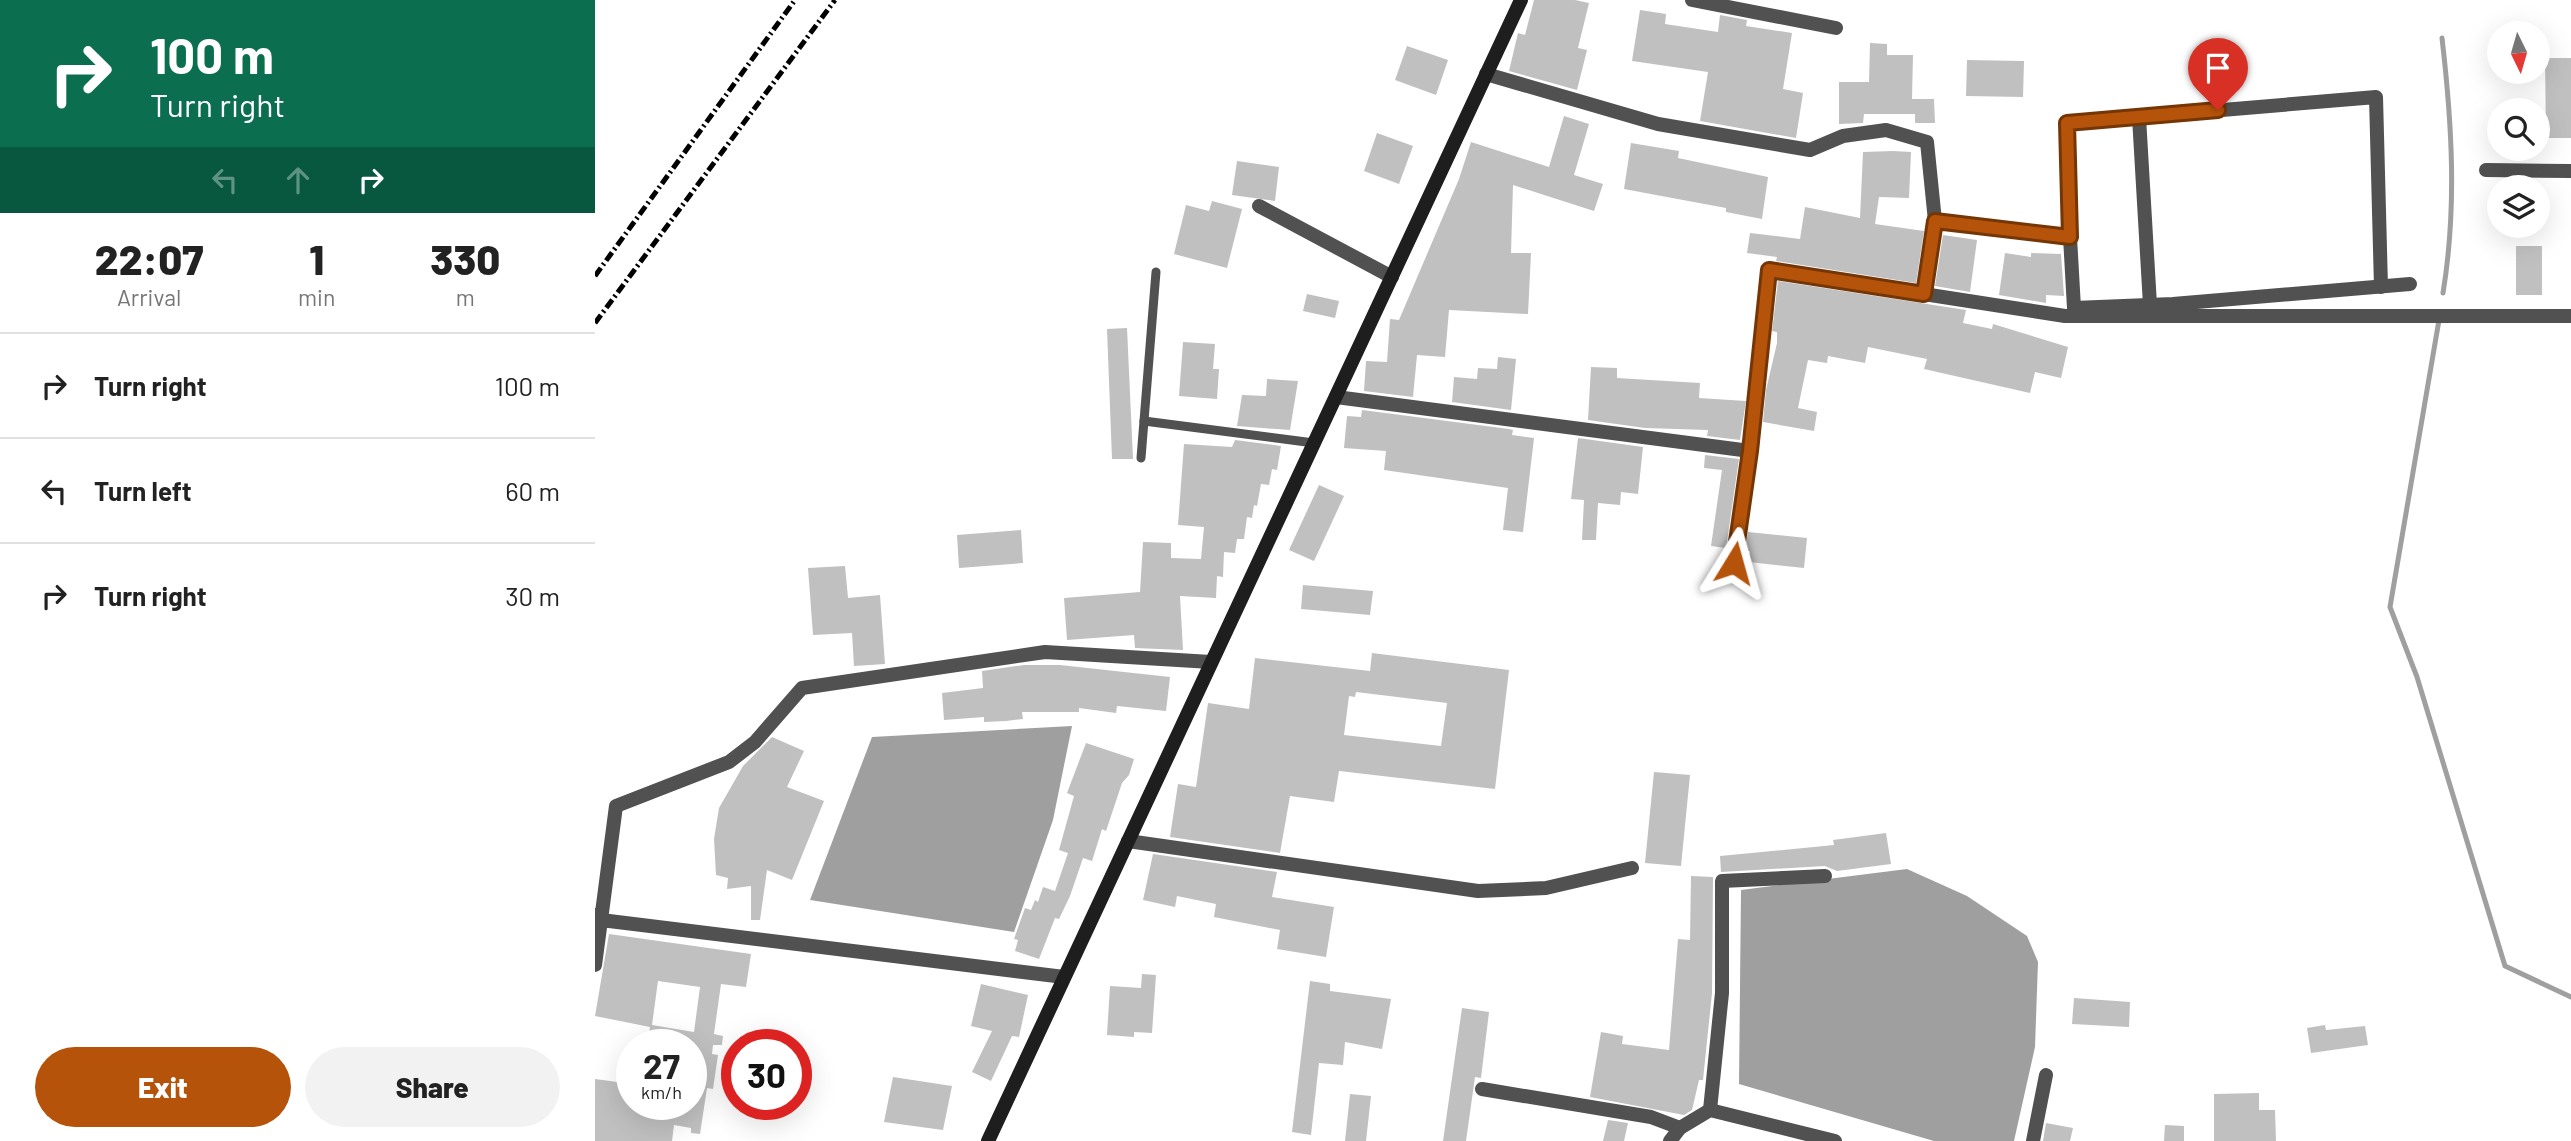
<!DOCTYPE html>
<style>
:root{--surface:#fff;--page:#f2f2f2;--text:#222;--muted:#767676;--line:#e0e0e0;--accent:#b45309}
body{margin:0;font-family:Barlow,sans-serif;background:var(--page);color:var(--text);height:100vh;display:flex;flex-direction:column;font-size:26px;white-space:nowrap}
*{box-sizing:border-box;margin:0}
p{font-size:23px;color:var(--muted)}
.icon{flex:none;width:38px;height:38px;fill:none;stroke:currentColor;stroke-width:2;stroke-linecap:round;stroke-linejoin:round}
.map{position:relative;flex:1;overflow:hidden}
.panel{display:flex;flex-direction:column;background:var(--surface);width:595px}
.panel>*{flex:none}
.hud{background:#0b6e4f;color:#fff;overflow:hidden}
.needle{width:46px;rotate:175deg}
.controls{position:absolute;left:1892px;top:21px;display:grid;gap:14px}
.controls a{display:grid;place-items:center;width:63px;height:63px;border-radius:50%;background:var(--surface);box-shadow:0 7px 28px #0002;font-size:35px}
.speed{position:absolute;left:21px;top:1029px;display:flex;gap:14px;font-size:35px;font-weight:700;text-align:center}
.speed>*{display:grid;place-content:center;width:91px;height:91px;border-radius:50%;background:var(--surface);box-shadow:0 7px 28px #0002;line-height:1}
.speed small{font-size:18px;font-weight:400}
.speed .limit{border:10px solid #d22;background:#fff;color:#111}
.pin{position:absolute;display:grid;place-items:center;width:60px;height:60px;color:#fff;margin:-72px -30px;border-radius:50% 50% 50% 0;rotate:-45deg;box-shadow:0 0 7px #0007}
.pin .icon{rotate:45deg}
.me{position:absolute;width:77px;margin:-38px;rotate:8deg;stroke-linejoin:round;filter:drop-shadow(0 0 5px #0008)}
.turn{display:flex;align-items:center;gap:24px;height:147px;padding:0 35px;font-size:32px}
.turn .icon{width:91px;height:91px;stroke-width:2.5}
.turn b{display:block;font-size:49px;line-height:60px}
.lanes{display:flex;align-items:center;height:66px;padding:0 35px;background:#0003;justify-content:center;gap:35px;direction:ltr}
.lanes .off{opacity:.35}
.eta{display:flex;justify-content:space-evenly;align-items:center;height:119px;text-align:center}
.eta b{font-size:42px;font-weight:800;line-height:49px}
.button{display:flex;gap:14px;margin-top:auto;padding:14px 35px}
.button a{flex:1;height:80px;border-radius:42px;background:var(--accent);color:#fff;font-size:28px;font-weight:800;line-height:80px;text-align:center}
.button a+a{background:var(--page);color:var(--text)}
ul{padding:0;list-style:none}
li{display:flex;align-items:center;gap:21px;height:105px;padding:0 35px;border-top:2px solid var(--line)}
li div{flex:1}
li b{display:block;font-size:26px}
li em{font-style:normal}
main{display:flex;flex:1;min-height:0}
.map>svg:first-child{display:block}
</style>
<main>
<section class="panel">
<div class="hud">
<div class="turn"><svg class="icon" aria-label="right" viewBox="0 0 24 24"><path d="M7 20v-9h11M14 6l5 5-5 5"/></svg><div><b>100 m</b>Turn right</div></div>
<div class="lanes"><svg class="icon off" aria-label="left" viewBox="0 0 24 24"><path d="M17 20v-9H6M10 6l-5 5 5 5"/></svg><svg class="icon off" aria-label="ahead" viewBox="0 0 24 24"><path d="M12 20V5M6 11l6-6 6 6"/></svg><svg class="icon" aria-label="right" viewBox="0 0 24 24"><path d="M7 20v-9h11M14 6l5 5-5 5"/></svg></div>
</div>
<div class="eta">
<div><b>22:07</b><p>Arrival</p></div>
<div><b>1</b><p>min</p></div>
<div><b>330</b><p>m</p></div>
</div>
<ul>
<li><svg class="icon" aria-label="right" viewBox="0 0 24 24"><path d="M7 20v-9h11M14 6l5 5-5 5"/></svg><div><b>Turn right</b></div><em>100 m</em></li>
<li><svg class="icon" aria-label="left" viewBox="0 0 24 24"><path d="M17 20v-9H6M10 6l-5 5 5 5"/></svg><div><b>Turn left</b></div><em>60 m</em></li>
<li><svg class="icon" aria-label="right" viewBox="0 0 24 24"><path d="M7 20v-9h11M14 6l5 5-5 5"/></svg><div><b>Turn right</b></div><em>30 m</em></li>
</ul>
<div class="button"><a>Exit</a><a>Share</a></div>
</section>
<div class="map">
<svg width="1976" height="1141" viewBox="0 0 1976 1141">
<rect width="100%" height="100%" fill="#fff"/>
<g fill="#9f9f9f">
<path d="M477,726l-19,94 -39,112 -204,-32 62,-163z"/>
<path d="M1312,869l60,27 60,40 11,26 -3,85 -21,94h-80l-195,-57 2,-194z"/>
</g>
<g fill="none" stroke-linecap="round" stroke-linejoin="round">
<g stroke="#9f9f9f" stroke-width="5">
<path d="M1847,38c10,86 15,170 1,255"/>
<path d="M1844,320l-49,287 27,70 88,289 66,31"/>
</g>
</g>
<g fill="#c0c0c0" fill-rule="evenodd">
<path d="M939,0h41l14,3 -11,45 9,2 -10,40 -68,-19 9,-38 7,2z"/>
<path d="M1045,10l26,4 -1,10 53,8 2,-17 27,5 -1,6 46,7 -9,56 20,4 -7,45 -96,-17 8,-49 -76,-11z"/>
<path d="M1275,43l17,1v11h26l-1,44h22l1,24h-20v-9h-51l-1,9 -24,1v-42h30z"/>
<path d="M812,46l41,14 -12,35 -41,-15z"/>
<path d="M1950,58h26v80h-25z"/>
<path d="M1372,60l57,1 -1,36 -57,-1z"/>
<path d="M969,116l25,8 -15,51 29,9 -9,27 -81,-26 -2,68h20l-3,61 -79,-4 -4,47 -28,-2 -4,42 -49,-6 2,-30 21,1 3,-43 9,1 60,-141 12,-37 78,25z"/>
<path d="M782,133l36,13 -14,38 -35,-13z"/>
<path d="M1036,143l48,8 -1,7 90,19 -6,42 -36,-7v-4l-102,-19z"/>
<path d="M1298,151l18,1 -2,46 -30,-1 -4,27 49,7 -8,52 -140,-22 1,-4 -30,-4 3,-20 50,6 5,-32 55,11 3,-66z"/>
<path d="M642,161l42,6 -4,34 -43,-6z"/>
<path d="M617,201l30,8 -15,59 -53,-14 12,-49 23,6z"/>
<path d="M1348,235l34,5 -7,52 -35,-6z"/>
<rect x="1921" y="246" width="26" height="49"/>
<path d="M1410,253l26,4v-4l30,1 3,42 -18,-1v8l-47,-8z"/>
<path d="M1183,281l188,29 -3,13 29,6 1,-5 75,23 -7,31 -26,-6 -5,21 -106,-24 3,-10 -59,-12 -3,16 -37,-7 -1,7 -19,-3 -10,48 19,4 -3,19 -51,-9 3,-32 11,-47v-11l-5,-1z"/>
<path d="M712,294l32,7 -4,17 -32,-7z"/>
<path d="M532,328l6,131h-21l-5,-130z"/>
<path d="M588,342l32,2 -2,25h6l-2,30 -38,-3z"/>
<path d="M903,357l18,2 -5,51 -59,-8 2,-25 23,2 1,-11 19,1z"/>
<path d="M996,367l26,1v10l83,5 -1,15 47,3 -6,39 -33,-4 1,-6 -63,-2 -57,-8z"/>
<path d="M672,379l31,2 -8,49 -53,-4 5,-31 24,1z"/>
<path d="M767,410l147,19 4,1 -1,5 22,3 -11,94 -20,-2 5,-42 -124,-18 2,-19 -42,-3 3,-32 14,1z"/>
<path d="M983,438l65,9 -5,47 -17,-2 -1,13 -22,-2 -2,37h-14l2,-40 -13,-1z"/>
<path d="M640,440l46,6 -4,24 -5,-1 -3,16 -8,-1 -4,22 -3,-1 -2,13 -5,-1 -3,22h-7l-2,14 -11,-1 -1,25 -6,-1 -1,22 -36,-2 3,54 -48,-2 -1,-13 -67,5 -3,-42 76,-6 3,-50 28,1v15l30,1 3,-32 -26,-2 6,-81 48,3z"/>
<path d="M1110,455l34,4 -13,89 -15,-2 11,-76 -18,-2z"/>
<path d="M724,485l25,11 -30,65 -25,-11z"/>
<path d="M426,530l2,33 -64,5 -2,-33z"/>
<path d="M1153,532l59,6 -3,30 -55,-6 1,-11h-5z"/>
<path d="M250,566l3,32 32,-3 5,69 -31,2 -2,-33 -39,2 -5,-67z"/>
<path d="M708,585l70,6 -3,24 -69,-6z"/>
<path d="M777,653l137,17 -14,119 -156,-18 -5,31 -44,-6 -10,57 -110,-16 8,-53 18,3 12,-84 41,6 6,-51 115,13zM761,692l91,11 -6,43 -97,-11 5,-39 6,1z"/>
<path d="M429,665h36l110,12 -4,34 -49,-5 -1,7 -37,-5v4h-57l1,7 -17,2 -22,1v-5l-40,3 -2,-27 41,-5 -1,-17z"/>
<path d="M177,737l32,14 -17,36 37,14 -32,79 -25,-10 -7,50h-9v-34l-24,3 1,-11 -12,-3 -2,-36 5,-31 24,-42z"/>
<path d="M491,743l48,16 -5,16 -7,8 -16,48 -4,-2 -10,32 -9,-3 -13,38 -11,23 -4,-1 -16,41 -24,-8 3,-11 -4,-1 11,-31 6,2 4,-10 3,2 5,-15 12,4 13,-38 -9,-3 15,-54 -7,-3z"/>
<path d="M1059,772l36,3 -9,91 -36,-3z"/>
<path d="M1291,833l5,31 -54,7 -12,-5 -104,6 -1,-16 114,-11 -1,-5z"/>
<path d="M558,854l124,18 -5,25 62,10 -8,50 -49,-8 3,-19 -66,-13 2,-13 -39,-8 -2,11 -32,-7z"/>
<path d="M1096,876l22,1 -1,116 -9,87h-4l-7,30 -8,5 -94,-18 11,-65 22,4 -1,8 47,6 9,-111 12,1z"/>
<path d="M14,934l142,20 -5,33 -25,-3 -7,50 9,2 -1,9h-9l-1,9 6,1 -5,34 -6,-1 -7,46 -9,-1v-5l-17,-3 -2,16h-77v-62l37,5 -2,20h61v-59h-44l3,-18 -55,-11zM63,981l42,6 -6,45 -42,-7z"/>
<path d="M547,974l14,1 -4,58 -18,-1v5l-27,-2 3,-49 31,2z"/>
<path d="M715,981l20,3v7l61,8 -9,50 -37,-7 -2,23 -24,-2 -8,72 -19,-3z"/>
<path d="M386,984l47,11 -9,42 -7,-1 -21,45 -19,-9 20,-41 -21,-5z"/>
<path d="M1479,998l56,4 -1,25 -57,-3z"/>
<path d="M867,1008l27,4 -8,66 -6,-1 -9,64h-23z"/>
<path d="M1730,1025l1,5 39,-4 3,19 -57,8 -4,-25z"/>
<path d="M298,1077l59,9 -9,44 -59,-8z"/>
<path d="M1664,1093v17h16l1,31h-62v-47z"/>
<path d="M755,1094l21,2 -5,45h-21z"/>
<path d="M1013,1120l20,3 -4,18h-21z"/>
<path d="M1451,1123l27,5 -3,13h-27z"/>
<path d="M1570,1125l19,1v15h-20z"/>
</g>
<g fill="none" stroke-linecap="round" stroke-linejoin="round">
<g stroke="#515151" stroke-width="9">
<path d="M549,421l170,22"/>
<path d="M546,458l15,-186"/>
</g>
<g stroke="#515151" stroke-width="14">
<path d="M1097,0l144,28"/>
<path d="M891,74l172,50 152,26 33,-14 43,-6 41,12 8,79 -11,73"/>
<path d="M1544,117l11,188"/>
<path d="M1891,170l85,1"/>
<path d="M664,206l133,71"/>
<path d="M1340,221l135,16 4,71 99,-4 237,-20"/>
<path d="M1475,237l-3,-114 309,-26 5,190"/>
<path d="M741,397l414,54"/>
<path d="M1139,563l16,-112 19,-181 296,46h506"/>
<path d="M533,841l350,50 68,-3 86,-20"/>
<path d="M0,915l6,5 15,-114 113,-44 26,-20 47,-54 243,-36 166,10"/>
<path d="M0,965l6,-45 463,57"/>
<path d="M887,1089l169,28 29,11"/>
<path d="M1115,1110l12,-117v-112l103,-5"/>
<path d="M1075,1141l10,-13 30,-18 125,31"/>
<path d="M1438,1141l13,-66"/>
</g>
<path stroke="#1e1e1e" stroke-width="14" d="M393,1141l533,-1141"/>
<g stroke="#000" stroke-width="5" stroke-dasharray="10 3.5 2 3.5" stroke-linecap="butt">
<path d="M0,276l200,-276"/>
<path d="M0,323l240,-323"/>
</g>
</g>
<g fill="none" stroke-linecap="round" stroke-linejoin="round">
<defs>
<path id="route" d="M1139,563l16,-112 19,-181 155,24 11,-73 135,16 -3,-114 151,-13"/>
</defs>
<use href="#route" stroke="#753606" stroke-width="18"/>
<use href="#route" stroke="#b45309" stroke-width="12"/>
</g>
</svg>
<div class="controls">
<a><svg class="needle" viewBox="-14 -14 28 28"><path d="M0-13l5 13h-10z" fill="#e53935"/><path d="M0 13l5-13h-10z" fill="#767676"/></svg></a>
<a><svg class="icon" aria-label="search" viewBox="0 0 24 24"><circle cx="10" cy="10" r="6"/><path d="M15 15l6 6"/></svg></a>
<a><svg class="icon" aria-label="layers" viewBox="0 0 24 24"><path d="M12 4l9 5-9 5-9-5zM3 14l9 5 9-5"/></svg></a>
</div>
<div class="speed"><div>27<small>km/h</small></div><div class="limit">30</div></div>
<div class="pin" style="left:1623px;top:110px;background:#d93025"><svg class="icon" aria-label="arrive" viewBox="0 0 24 24"><path d="M6 21V4h12l-3 4 3 4H6"/></svg></div>
<svg class="me" style="left:1139px;top:563px" viewBox="-20 -20 40 40"><path d="M0-17L14 15 0 8-14 15z" fill="#b45309" stroke="#fff" stroke-width="4"/></svg>
</div>
</main>
